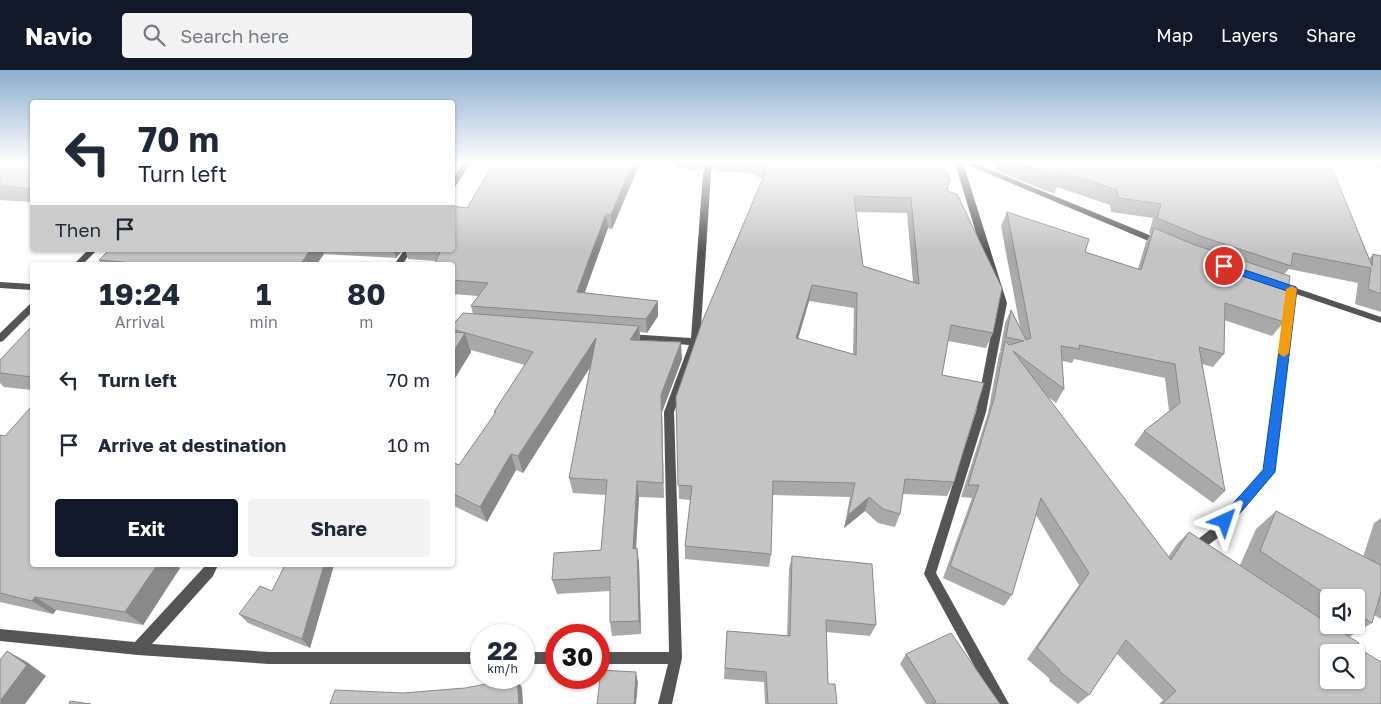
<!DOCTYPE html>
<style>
:root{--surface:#fff;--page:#f2f2f3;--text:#1f2937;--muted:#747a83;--accent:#111827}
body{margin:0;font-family:"Golos Text",sans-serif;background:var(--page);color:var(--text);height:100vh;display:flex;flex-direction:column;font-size:19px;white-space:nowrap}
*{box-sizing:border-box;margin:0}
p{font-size:16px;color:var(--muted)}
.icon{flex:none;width:28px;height:28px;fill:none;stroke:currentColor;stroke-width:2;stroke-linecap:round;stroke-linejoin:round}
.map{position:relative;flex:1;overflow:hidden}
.details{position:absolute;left:30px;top:192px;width:425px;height:305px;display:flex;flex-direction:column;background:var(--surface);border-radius:5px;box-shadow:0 1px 4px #0004}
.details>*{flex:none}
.guide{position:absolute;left:30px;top:30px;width:425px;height:152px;border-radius:5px;box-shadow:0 1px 4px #0004;background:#fff;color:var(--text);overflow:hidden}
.fabs{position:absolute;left:1320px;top:519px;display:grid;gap:10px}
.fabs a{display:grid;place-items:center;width:45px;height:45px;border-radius:5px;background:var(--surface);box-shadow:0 1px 4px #0004;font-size:25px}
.speed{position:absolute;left:470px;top:554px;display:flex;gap:10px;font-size:25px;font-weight:700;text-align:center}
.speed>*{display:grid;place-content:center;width:65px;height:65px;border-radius:50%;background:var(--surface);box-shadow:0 1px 4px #0004;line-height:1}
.speed small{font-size:12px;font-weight:400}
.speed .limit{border:8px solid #d22;background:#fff;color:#111}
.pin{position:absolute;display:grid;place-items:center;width:42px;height:42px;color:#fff;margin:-21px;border:2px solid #fff;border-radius:50%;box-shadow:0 1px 5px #0007}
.me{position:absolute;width:55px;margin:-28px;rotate:42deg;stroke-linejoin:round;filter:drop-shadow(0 0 4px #0008)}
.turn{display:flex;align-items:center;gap:18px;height:105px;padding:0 25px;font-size:22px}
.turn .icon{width:65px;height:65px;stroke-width:2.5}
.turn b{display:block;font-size:35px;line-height:42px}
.then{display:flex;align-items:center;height:48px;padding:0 25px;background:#0003;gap:10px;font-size:19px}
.eta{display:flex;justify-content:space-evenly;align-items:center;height:85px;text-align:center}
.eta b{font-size:30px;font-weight:700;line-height:35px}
.action{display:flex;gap:10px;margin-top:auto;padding:10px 25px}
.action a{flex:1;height:58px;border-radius:5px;background:var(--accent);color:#fff;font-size:20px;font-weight:700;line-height:58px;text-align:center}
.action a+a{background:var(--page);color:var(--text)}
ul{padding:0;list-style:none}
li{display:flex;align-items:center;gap:15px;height:65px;padding:0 25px}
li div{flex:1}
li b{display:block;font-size:19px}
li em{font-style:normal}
header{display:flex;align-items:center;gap:30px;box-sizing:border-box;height:70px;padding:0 25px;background:var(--accent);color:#fff}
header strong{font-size:24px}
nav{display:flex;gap:28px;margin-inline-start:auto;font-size:18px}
.search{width:350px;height:45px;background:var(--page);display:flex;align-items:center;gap:12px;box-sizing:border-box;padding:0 18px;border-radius:5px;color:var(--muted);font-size:19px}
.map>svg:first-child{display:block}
</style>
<header>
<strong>Navio</strong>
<div class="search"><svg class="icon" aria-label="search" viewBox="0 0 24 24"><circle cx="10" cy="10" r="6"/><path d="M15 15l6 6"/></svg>Search here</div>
<nav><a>Map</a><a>Layers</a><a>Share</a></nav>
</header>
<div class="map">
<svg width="1381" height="634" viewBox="0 0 1381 634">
<rect width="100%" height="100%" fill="#fff"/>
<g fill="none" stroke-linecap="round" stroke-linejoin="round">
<g fill="#555" fill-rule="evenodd">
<path d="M463,93h8l-16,24h-3v-8z"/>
<path d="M706,93h8l-3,10 -11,169 -26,70 8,246 -10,46h-14l10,-40h-69v-12h70l-5,-240 25,-67 -61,-5 -5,-3 5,-3 63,4 12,-165z"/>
<path d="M955,93h8l44,140 -21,109 -50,161 73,131h-14l-71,-130 52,-162 21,-109z"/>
<path d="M963,93h11l190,78 1,2 -4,3 -3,-1z"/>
<path d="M88,180h9l-15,15h-9z"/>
<path d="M404,180h8l-10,15h-8z"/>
<path d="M0,212l32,2v6l-32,-2z"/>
<path d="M1287,215l94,32v6l-85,-29 -22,178 -55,65 -12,9 2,4 -2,4 -4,1 -9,-5 -2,-4 2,-4 17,-13 53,-59 23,-179 -4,-3z"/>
<path d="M32,234v8l-29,29 -3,1v-9l29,-28z"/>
<path d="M206,495h12l-5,11 -61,68 117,8h212v12h-212l-131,-9 -138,-14v-12l135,13z"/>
<rect x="524" y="582" width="32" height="12"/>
</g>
</g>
<g fill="#a9a9a9" fill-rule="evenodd">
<path d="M0,93h32v39l-32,-2z"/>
<path d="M640,93l-28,66 -4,-1 -24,64 74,24 -11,17 -7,-1v8l42,19 -20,53 2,86 -25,-1 -3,52 1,-1 2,15 2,71 -29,2 -2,-14v-31l-53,3 -5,-14 49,-30 5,-55 -33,-2 -4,-15 21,-111 -67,106 -7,-3 -29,52 -35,-17v-43l7,3 36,-51 -1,-2 31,-47 -54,-15v2l-19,31v-57l21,-12 -2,-8 7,-10 -26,-2v-29l-16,-4 -28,-2 -3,-9h47l15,-42z"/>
<path d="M675,93h29l-2,7 -27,-2z"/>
<path d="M714,93h228l5,28 46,142 -7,15 -38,-7 -6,34 12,107 -7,14 -44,-2 -3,20 -5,13 -17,-4 -13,-12 -21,17 6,-31 -77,-2 -2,59 -2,13 -84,-8v-13l6,-46 -12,-1 -3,-102 86,-218 -11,-6 -37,-2zM856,142l51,1 6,69 -50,-16zM809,231l45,7 -1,46 -55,-16z"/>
<path d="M996,93h334l39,96 4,-5 8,2v56l-26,-8 3,-21 -69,-14 -5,5v48l-12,14 -48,-16v34l-11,13 -11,-3 23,127 -12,12 -79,-58 10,-14 25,-20 -4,-33 -91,-19 -2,4 -10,-2 2,28 -8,14 -9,-7 121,161 9,-13 12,-12 51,33 16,-36 20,-18 87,46 11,-34 7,-5v101l-7,-4 -2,8 -23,14 9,11 23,56h-222l4,-4 -46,-46 -28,41 -11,9 -29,-23 1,-2 -23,-20 52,-74 -43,-70 -24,80 -8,11 -61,-28 29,-80 -11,-1 27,-84 11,-59 2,-3h-1l5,-28 6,-13 9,17 -19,-101 6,-14 78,40 53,17 8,-27 5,-8 -2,-1 4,-15 -42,-6 -1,-7 -53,-18 -3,7 -59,-24zM1329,528h27v27h-27z"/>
<path d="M1361,93h20v5z"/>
<path d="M109,180h294l-7,8 -72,-4 -8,11h-213l-4,-5z"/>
<path d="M32,256v64l-28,-3 -4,-4v-10z"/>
<path d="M0,365l32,130 148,3 -37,57 -87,-15 -3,4 -53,-12z"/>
<path d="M792,486l84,69 -6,11 -44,-4 2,52 9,20h-72l-1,-22 -40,-3 3,-48 60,5 2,-67z"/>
<path d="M285,495h49l-24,83 -62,-25 -9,-9 33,-23z"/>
<path d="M906,584l94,50h-74l-26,-40z"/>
</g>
<g fill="#898989">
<path d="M633,93h7l-28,66 -1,-14z"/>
<path d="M702,93h2l-2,7z"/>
<path d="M606,144l2,14 -28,78 -3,-14z"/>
<path d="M310,180h12l2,4 -8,11h-16z"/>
<path d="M393,180h10l-7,8z"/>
<path d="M812,215l-3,16 -15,52 2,-15z"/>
<path d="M658,231v15l-11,17 -1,-14z"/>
<path d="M639,256l1,17 -10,-3z"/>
<path d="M465,263l6,19 -19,31v-29z"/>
<path d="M596,268l2,17 -75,118 -5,-17z"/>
<path d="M681,272l1,17 -20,53 2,86 -3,-103z"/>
<path d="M511,384l5,16 -29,52 -7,-15z"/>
<path d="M637,411l2,16 -4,66 -2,-14z"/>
<path d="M869,427l-4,14 -21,17 4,-13z"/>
<path d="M637,478l2,15 2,71 -2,-13z"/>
<path d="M157,495h20l3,3 -37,57 -18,-13z"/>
<path d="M324,495h10l-24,83 -8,-9z"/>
<path d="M35,527l21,13 -3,4 -21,-13z"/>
<path d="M7,581l20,11 19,14 -21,28h-25z"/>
<path d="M636,602l2,11 -2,21h-2z"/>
<path d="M517,608l5,10 1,16h-4z"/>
</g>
<g fill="#c4c4c4" stroke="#898989" fill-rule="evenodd">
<path d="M0,93h32v26l-32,-3z"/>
<path d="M494,93h139l-22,52 -5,-1 -29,78 81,9 -12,18 -175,-13 17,-23 -36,-3v-15h-18l7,-15h11v-44l15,2z"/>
<path d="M762,93h180l8,17 -3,11 10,3 45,94 -9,45 -42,-8 -9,50 42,8 -30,99 -49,-3 -5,35 -17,-5 -14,-12 -21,18 7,-32 -82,-2 -2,73 -86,-8 7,-60 -14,-1 -2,-88 26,-75 66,-156zM854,126l57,2 8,86 -56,-18zM812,215l45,8 -1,62 -60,-17z"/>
<path d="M1019,93h311l42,103 1,-12 8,2v38l-13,-5 3,-21 -78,-15 -2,13 -88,-29 -46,-19 4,-14 -42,-6 -2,-8 -60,-20 3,9z"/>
<path d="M1007,142l82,27 -4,13 56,18 13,-42 41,17 95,31 -6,46 -59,-19 -1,51 -25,-7 26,144 -81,-60 36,-28 -5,-39 -96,-19 1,4 -19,-3 3,43 -51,-38 158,209 18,-28 140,92v1h2l28,18 -1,5 23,14v42h-219l14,-13 -50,-51 -37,55 -30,-24 1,-1 -23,-22 52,-75 -48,-75 -29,97 -62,-29 29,-81h-11l26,-86 11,-58 4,4 15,-4 -18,-4 5,-27 15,30 5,-2zM1329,582h27v28h-27z"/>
<path d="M109,180h201l-10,15h-144l-57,-5z"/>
<path d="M463,243l176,13 -9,14 51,2 -20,53 2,88 -26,-2 -4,68 4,-1 2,73 -29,1v-45l-58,3 2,-27 47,-3 6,-70 -38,-2 27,-140 -78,118 -7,-2 -31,53 -28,-14v-31l7,3 37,-53h-2l39,-60 -81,-23v-3z"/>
<path d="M32,256v51l-32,-4v-13z"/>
<path d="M452,262l13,1 -13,21z"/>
<path d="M32,336v159h125l-32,47 -90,-15 -3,4 -32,-8v-158l5,1z"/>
<path d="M1276,441l104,54 1,-1v28l-9,31 -16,-10v-15h-24l-72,-47z"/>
<path d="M792,486l80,8 4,61 -50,-5 2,64h7l2,20h-69l-2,-32 -41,-4 2,-37 63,5z"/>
<path d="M285,495h39l-22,74 -63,-25 21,-28 12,5z"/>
<path d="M951,563l49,71h-68l4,-2 -30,-48z"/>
<path d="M7,581l20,14 -27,36v-41z"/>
<path d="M601,600l35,2 -2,32h-37z"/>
<path d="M517,608l2,26h-189l5,-14 68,3 62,-5z"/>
<path d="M70,631l21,3h-22z"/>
</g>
<linearGradient id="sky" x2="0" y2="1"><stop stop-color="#8cadcc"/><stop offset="0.51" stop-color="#fff"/><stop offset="1" stop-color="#fff" stop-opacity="0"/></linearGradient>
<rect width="1381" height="182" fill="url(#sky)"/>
<path fill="#1a73e8" stroke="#114b97" d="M1224,193l72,24 1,2 -22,183 -45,53 -5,2 -4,-2 -2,-4 2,-4 42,-47 24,-179 -66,-22v-5z"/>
<path fill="#f59e0b" d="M1292,216l5,3 -8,64 -5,4 -6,-4 8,-64z"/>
</svg>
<div class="fabs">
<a><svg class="icon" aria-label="sound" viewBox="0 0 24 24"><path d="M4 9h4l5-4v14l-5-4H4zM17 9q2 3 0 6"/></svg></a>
<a><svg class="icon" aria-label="search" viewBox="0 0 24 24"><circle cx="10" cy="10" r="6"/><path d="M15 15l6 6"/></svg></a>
</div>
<div class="speed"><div>22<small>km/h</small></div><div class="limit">30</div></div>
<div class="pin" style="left:1224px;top:196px;background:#d93025"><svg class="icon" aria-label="arrive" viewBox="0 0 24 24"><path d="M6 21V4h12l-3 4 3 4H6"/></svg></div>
<svg class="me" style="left:1225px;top:451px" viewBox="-20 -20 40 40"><path d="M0-17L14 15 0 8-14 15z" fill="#1a73e8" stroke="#fff" stroke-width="4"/></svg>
<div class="guide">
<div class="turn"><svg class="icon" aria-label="left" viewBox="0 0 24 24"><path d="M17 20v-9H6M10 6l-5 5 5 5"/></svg><div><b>70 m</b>Turn left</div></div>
<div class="then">Then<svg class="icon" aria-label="arrive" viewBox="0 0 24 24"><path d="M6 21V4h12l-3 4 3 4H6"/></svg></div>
</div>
<section class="details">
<div class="eta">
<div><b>19:24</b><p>Arrival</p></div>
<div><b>1</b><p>min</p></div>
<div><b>80</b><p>m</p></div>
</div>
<ul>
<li><svg class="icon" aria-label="left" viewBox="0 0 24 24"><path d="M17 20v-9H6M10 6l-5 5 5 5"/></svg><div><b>Turn left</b></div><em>70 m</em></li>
<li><svg class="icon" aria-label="arrive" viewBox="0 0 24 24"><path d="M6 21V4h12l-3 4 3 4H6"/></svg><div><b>Arrive at destination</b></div><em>10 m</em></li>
</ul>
<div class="action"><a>Exit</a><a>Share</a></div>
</section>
</div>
